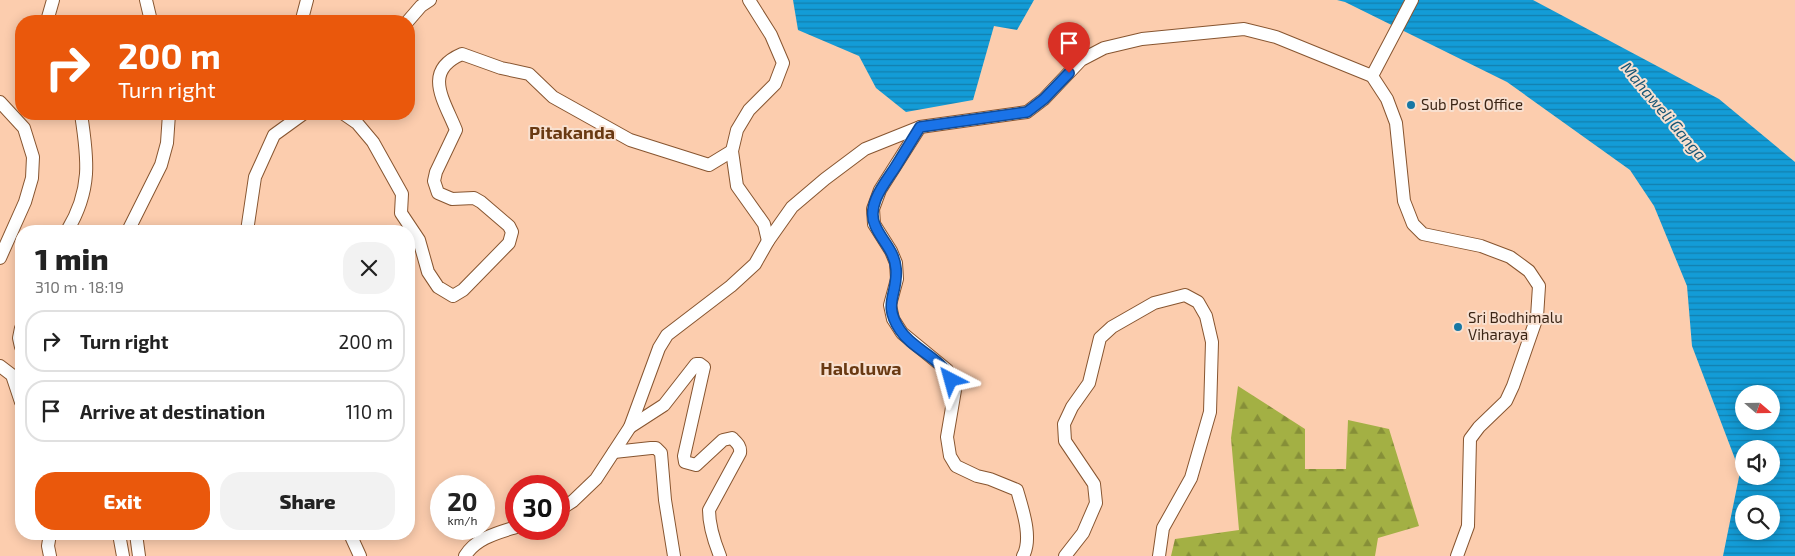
<!DOCTYPE html>
<meta charset="utf-8">
<style>
:root{--surface:#fff;--page:#f2f2f2;--text:#222;--muted:#767676;--line:#e0e0e0;--accent:#ea580c}
body{margin:0;font-family:"Exo 2",sans-serif;background:var(--page);color:var(--text);height:100vh;display:flex;flex-direction:column;font-size:19px;white-space:nowrap}
*{box-sizing:border-box;margin:0}
p{font-size:16px;color:var(--muted)}
.icon{flex:none;width:28px;height:28px;fill:none;stroke:currentColor;stroke-width:2;stroke-linecap:round;stroke-linejoin:round}
.map{position:relative;flex:1;overflow:hidden}
.side{position:absolute;left:15px;top:225px;width:400px;height:315px;display:flex;flex-direction:column;background:var(--surface);border-radius:20px;box-shadow:0 2px 12px #0003}
.side>*{flex:none}
.banner{position:absolute;left:15px;top:15px;width:400px;height:105px;border-radius:20px;box-shadow:0 2px 12px #0003;background:#ea580c;color:#fff;overflow:hidden}
.needle{width:32px;rotate:110deg}
.fabs{position:absolute;left:1735px;top:385px;display:grid;gap:10px}
.fabs a{display:grid;place-items:center;width:45px;height:45px;border-radius:50%;background:var(--surface);box-shadow:0 2px 12px #0003;font-size:25px}
.speed{position:absolute;left:430px;top:475px;display:flex;gap:10px;font-size:25px;font-weight:700;text-align:center}
.speed>*{display:grid;place-content:center;width:65px;height:65px;border-radius:50%;background:var(--surface);box-shadow:0 2px 12px #0003;line-height:1}
.speed small{font-size:12px;font-weight:400}
.speed .limit{border:8px solid #d22;background:#fff;color:#111}
.pin{position:absolute;display:grid;place-items:center;width:42px;height:42px;color:#fff;margin:-51px -21px;border-radius:50% 50% 50% 0;rotate:-45deg;box-shadow:0 0 5px #0007}
.pin .icon{rotate:45deg}
.me{position:absolute;width:55px;margin:-28px;rotate:321deg;stroke-linejoin:round;filter:drop-shadow(0 0 4px #0008)}
.turn{display:flex;align-items:center;gap:18px;height:105px;padding:0 20px;font-size:22px}
.turn .icon{width:65px;height:65px;stroke-width:2.5}
.turn b{display:block;font-size:35px;line-height:42px}
.round{display:grid;place-items:center;flex:none;width:52px;height:52px;border-radius:20px;background:var(--page)}
.head{display:flex;align-items:center;justify-content:space-between;height:85px;padding:0 20px}
h1{font-size:30px;font-weight:800;line-height:38px}
.cta{display:flex;gap:10px;margin-top:auto;padding:10px 20px}
.cta a{flex:1;height:58px;border-radius:20px;background:var(--accent);color:#fff;font-size:20px;font-weight:800;line-height:58px;text-align:center}
.cta a+a{background:var(--page);color:var(--text)}
ul{padding:0;list-style:none}
li{display:flex;align-items:center;gap:15px;height:62px;margin:0 10px 8px;padding:0 10px;border:2px solid var(--line);border-radius:20px}
li div{flex:1}
li b{display:block;font-size:19px}
li em{font-style:normal}
.map>svg:first-child{display:block}
</style>
<div class="map">
<svg width="1795" height="556" viewBox="0 0 1795 556">
<defs>
<pattern id="forest-firs" width="22" height="20" patternUnits="userSpaceOnUse" patternTransform="scale(1.25)"><rect width="22" height="20" fill="#a3b044"/><path d="M5 1l3.5 6h-7zM16 11l3.5 6h-7z" fill="#868f38"/></pattern>
<pattern id="water-rules" width="6" height="5" patternUnits="userSpaceOnUse" patternTransform="scale(1.25)"><rect width="6" height="5" fill="#139cd7"/><path d="M0 2.5h6" fill="none" stroke="#137fad"/></pattern>
</defs>
<rect width="100%" height="100%" fill="#fccdae"/>
<path fill="url(#forest-firs)" d="M1238,386l67,43v40h41l2,-49 41,9 30,97 -41,12 -3,18h-204l4,-17 64,-9 -8,-92z"/>
<g fill="url(#water-rules)" fill-rule="evenodd">
<path d="M793,0h241l-17,30 -23,-4 -21,74 -67,12 -30,-24 -17,-32 -61,-26z"/>
<path d="M1337,0h196l186,99 76,63v394h-72l17,-84 -48,-126 -5,-60 -33,-80 -24,-36 -123,-88 -162,-80zM1744,394h27v27h-27zM1744,449h27v27h-27zM1744,504h27v27h-27z"/>
</g>
<g fill="none" stroke-linecap="round" stroke-linejoin="round">
<defs>
<g id="minor">
<path d="M146,0l5,21"/>
<path d="M749,0l22,35 12,28 -8,21 -26,26 -12,20 -5,21 5,35 27,38 4,17"/>
<path d="M302,19l5,-19"/>
<path d="M47,21l6,-21"/>
<path d="M408,21l13,-15 9,-6"/>
<path d="M1372,76l40,-76"/>
<path d="M0,102l24,26 9,29 -1,21 -7,24 -25,56"/>
<path d="M344,114l13,9 16,19 29,52 -1,19 18,27 9,32 10,15 15,9 10,-6 46,-47 3,-11 -3,-6 -28,-24 -7,-4 -22,1 -14,-6 -4,-12 2,-9 20,-42c-12,-30 -34,-59 6,-76l39,14 28,6 24,23 77,43 79,25 23,-14"/>
<path d="M920,127l-40,63 -7,19 1,15 17,27 5,12 1,16 -7,26 3,14 9,14 45,37 8,20 -8,47 3,19 6,10 21,10 13,3 27,11c5,18 16,48 6,66"/>
<path d="M67,231c25,-41 21,-72 14,-117"/>
<path d="M128,231l33,-66 6,-22 2,-29"/>
<path d="M247,231l8,-54 19,-42 29,-21"/>
<path d="M21,328l-2,10 2,9"/>
<path d="M0,366l21,16"/>
<path d="M13,378l8,24"/>
<path d="M630,427l34,-22 32,-41h4l4,3 -20,89 1,6 11,3 27,-25 9,-2c5,5 9,8 8,15l-31,57c0,16 5,31 11,46"/>
<path d="M614,452l37,-4h5l5,5 4,47 9,56"/>
<path d="M559,510l14,-9 23,-22 34,-52 29,-79 8,-13 64,-49 24,-22 13,-23 24,-34 33,-28 40,-30 55,-22 107,-15 17,-13 37,-39 23,-12 38,-9 102,-10 32,8 96,39 15,23 9,24 8,78 9,23 10,10 58,12 29,11 19,14 10,15 -2,31 -24,69 -7,15 -27,26 -9,12 -2,87 -11,30"/>
<path d="M50,534l-2,12 2,10"/>
<path d="M119,534l4,22"/>
<path d="M136,534l3,22"/>
<path d="M350,534l10,22"/>
<path d="M465,556c11,-18 32,-23 51,-29"/>
<path d="M1065,556l18,-23 13,-30 -2,-19 -29,-43 -1,-17 8,-17 17,-24 11,-45 12,-11 42,-24 31,-8 13,7 8,14 6,26 -2,70 -19,66 -28,50 -4,28"/>
</g>
</defs>
<use href="#minor" stroke="#875530" stroke-width="14"/>
<use href="#minor" stroke="#fff" stroke-width="12"/>
</g>
<g fill="none" stroke-linecap="round" stroke-linejoin="round">
<defs>
<path id="route" d="M951,380c-10,-23 -38,-30 -51,-50 -18,-27 -2,-35 -4,-61 -1,-18 -15,-29 -21,-44 -9,-21 11,-43 21,-59 8,-13 16,-26 24,-39l107,-15 17,-13 25,-26"/>
</defs>
<use href="#route" stroke="#114b97" stroke-width="12"/>
<use href="#route" stroke="#1a73e8" stroke-width="9"/>
</g>
<g fill="#1677a4" stroke="#f8e0d0" stroke-width="2">
<circle cx="1411" cy="105" r="5"/>
<circle cx="1458" cy="327" r="5"/>
</g>
<g text-anchor="middle" stroke-width="4" stroke-linejoin="round" paint-order="stroke">
<g font-size="15" fill="#3c2616" stroke="#f8e0d0" text-anchor="start">
<text x="1421" y="110">Sub Post Office</text>
<text x="1468" y="323">Sri Bodhimalu<tspan x="1468" dy="17">Viharaya</tspan></text>
</g>
<g font-size="16" font-style="italic" fill="#185675" stroke="#f8e0d0">
<text transform="translate(1664 111) rotate(50)" y="6">Mahaweli Ganga</text>
</g>
<g font-size="18" font-weight="bold" fill="#693912" stroke="#f8e0d0">
<text x="572" y="139">Pitakanda</text>
<text x="861" y="375">Haloluwa</text>
</g>
</g>
</svg>
<div class="fabs">
<a><svg class="needle" viewBox="-14 -14 28 28"><path d="M0-13l5 13h-10z" fill="#e53935"/><path d="M0 13l5-13h-10z" fill="#767676"/></svg></a>
<a><svg class="icon" aria-label="sound" viewBox="0 0 24 24"><path d="M4 9h4l5-4v14l-5-4H4zM17 9q2 3 0 6"/></svg></a>
<a><svg class="icon" aria-label="search" viewBox="0 0 24 24"><circle cx="10" cy="10" r="6"/><path d="M15 15l6 6"/></svg></a>
</div>
<div class="speed"><div>20<small>km/h</small></div><div class="limit">30</div></div>
<div class="pin" style="left:1069px;top:73px;background:#d93025"><svg class="icon" aria-label="arrive" viewBox="0 0 24 24"><path d="M6 21V4h12l-3 4 3 4H6"/></svg></div>
<svg class="me" style="left:951px;top:380px" viewBox="-20 -20 40 40"><path d="M0-17L14 15 0 8-14 15z" fill="#1a73e8" stroke="#fff" stroke-width="4"/></svg>
<div class="banner">
<div class="turn"><svg class="icon" aria-label="right" viewBox="0 0 24 24"><path d="M7 20v-9h11M14 6l5 5-5 5"/></svg><div><b>200 m</b>Turn right</div></div>
</div>
<section class="side">
<div class="head"><div><h1>1 min</h1><p>310 m · 18:19</p></div><a class="round"><svg class="icon" aria-label="close" viewBox="0 0 24 24"><path d="M6 6l12 12M18 6L6 18"/></svg></a></div>
<ul>
<li><svg class="icon" aria-label="right" viewBox="0 0 24 24"><path d="M7 20v-9h11M14 6l5 5-5 5"/></svg><div><b>Turn right</b></div><em>200 m</em></li>
<li><svg class="icon" aria-label="arrive" viewBox="0 0 24 24"><path d="M6 21V4h12l-3 4 3 4H6"/></svg><div><b>Arrive at destination</b></div><em>110 m</em></li>
</ul>
<div class="cta"><a>Exit</a><a>Share</a></div>
</section>
</div>
